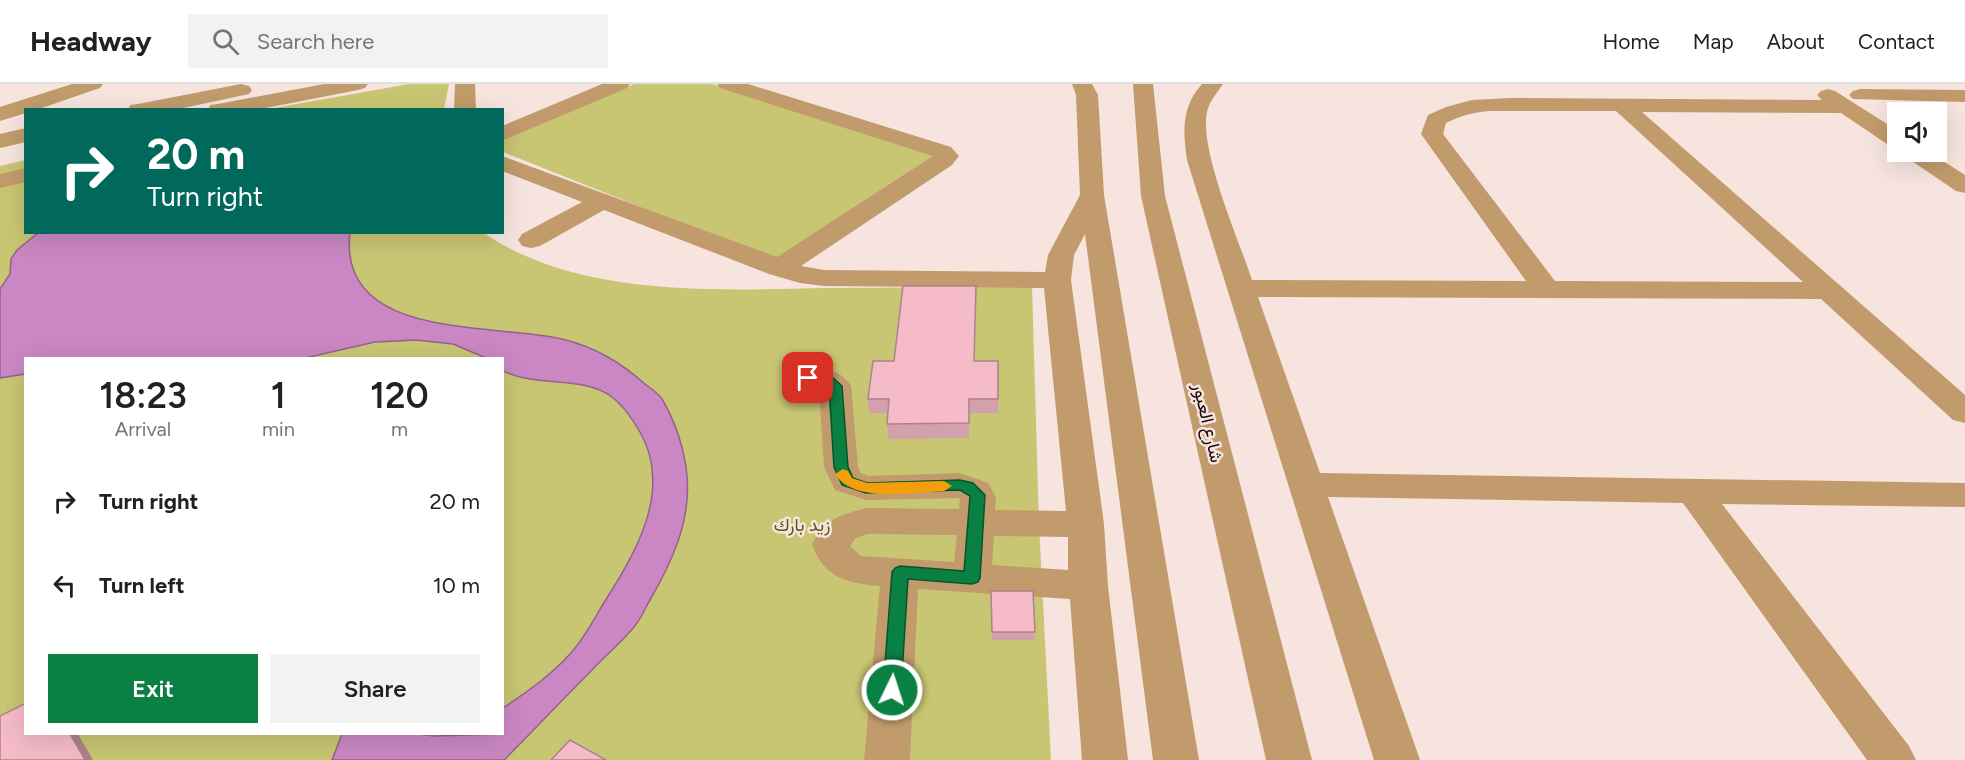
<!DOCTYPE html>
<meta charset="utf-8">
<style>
:root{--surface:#fff;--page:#f2f2f2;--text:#202124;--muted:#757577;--line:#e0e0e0;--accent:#0b8043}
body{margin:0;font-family:Figtree,Vazirmatn,sans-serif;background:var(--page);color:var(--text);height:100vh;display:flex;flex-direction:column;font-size:22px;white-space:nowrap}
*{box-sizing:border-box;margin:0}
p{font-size:20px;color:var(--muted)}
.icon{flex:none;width:33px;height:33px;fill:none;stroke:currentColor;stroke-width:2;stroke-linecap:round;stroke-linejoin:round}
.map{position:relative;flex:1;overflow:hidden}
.drawer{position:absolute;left:24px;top:273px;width:480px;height:378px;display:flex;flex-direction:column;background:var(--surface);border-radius:0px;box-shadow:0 6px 24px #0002}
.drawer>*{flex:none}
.banner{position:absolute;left:24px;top:24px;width:480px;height:126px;border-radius:0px;box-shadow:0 6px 24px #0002;background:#00695c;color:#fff;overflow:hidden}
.fabs{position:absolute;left:1887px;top:18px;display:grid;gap:12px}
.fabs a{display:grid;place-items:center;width:60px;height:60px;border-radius:0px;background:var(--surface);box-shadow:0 6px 24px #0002;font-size:30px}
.pin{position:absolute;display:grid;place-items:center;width:51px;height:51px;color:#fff;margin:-26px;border-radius:12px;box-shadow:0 3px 9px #0006}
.me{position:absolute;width:66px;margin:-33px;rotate:4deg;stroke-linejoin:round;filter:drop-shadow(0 0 4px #0008)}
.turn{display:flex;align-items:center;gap:21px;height:126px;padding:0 24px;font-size:27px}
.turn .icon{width:78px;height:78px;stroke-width:2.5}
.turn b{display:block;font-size:42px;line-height:51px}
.eta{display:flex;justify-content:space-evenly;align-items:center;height:102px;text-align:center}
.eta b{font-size:36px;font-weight:600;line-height:42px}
.cta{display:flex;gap:12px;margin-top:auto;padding:12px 24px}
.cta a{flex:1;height:69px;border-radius:0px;background:var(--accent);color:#fff;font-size:24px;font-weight:600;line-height:69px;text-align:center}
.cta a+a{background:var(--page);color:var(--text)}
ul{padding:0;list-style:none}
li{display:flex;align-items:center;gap:18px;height:84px;padding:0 24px}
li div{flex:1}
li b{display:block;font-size:22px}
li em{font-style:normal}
header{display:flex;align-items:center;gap:36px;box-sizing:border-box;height:84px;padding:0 30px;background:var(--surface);border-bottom:2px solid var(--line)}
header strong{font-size:28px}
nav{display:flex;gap:33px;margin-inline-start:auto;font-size:21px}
.search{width:420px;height:54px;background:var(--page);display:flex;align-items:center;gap:15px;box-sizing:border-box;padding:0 21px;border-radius:0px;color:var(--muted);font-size:22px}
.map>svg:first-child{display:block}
</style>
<header>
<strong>Headway</strong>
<div class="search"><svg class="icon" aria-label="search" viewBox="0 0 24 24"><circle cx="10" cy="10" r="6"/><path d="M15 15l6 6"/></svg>Search here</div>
<nav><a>Home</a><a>Map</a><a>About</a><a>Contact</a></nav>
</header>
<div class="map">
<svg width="1965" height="676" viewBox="0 0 1965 676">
<rect width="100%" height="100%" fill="#f7e4de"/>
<g fill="#c8c573" fill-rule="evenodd">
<path d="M409,0h40l-5,25h-175z"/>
<path d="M634,0h78l228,71 -164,106 -273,-109 -1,-11z"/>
<path d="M25,76l1,72 458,1c95,65 232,57 342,55 69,0 137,-1 206,-1l7,237 12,236h-1051v-594zM26,274h476v376h-476z"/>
</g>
<path fill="#ca87c3" stroke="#93628c" stroke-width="1.5" d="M38,149h312c-13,108 145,90 212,106 33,8 58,23 83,45 5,4 13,9 17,15 13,22 23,51 25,77 4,45 -15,86 -37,124 -5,8 -9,19 -16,27 -12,15 -28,28 -41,42 -30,30 -59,61 -89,91h-172l10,-26h76l16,2 68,-2 1,-26c24,-16 47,-32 67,-54 14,-15 24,-35 35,-53 31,-49 68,-111 35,-169 -7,-12 -16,-26 -28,-35 -30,-22 -74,-9 -109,-26l-1,-13h-16l-33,-14 -37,-4 -41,2 -70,16h-279l-1,16 -25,4v-89l10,-15 1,-15 6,-9z"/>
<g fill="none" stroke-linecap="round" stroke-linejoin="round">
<g fill="#c19b6b" fill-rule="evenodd">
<path d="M72,0h31l-3,4 -64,22h-10v3l-26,8v-14z"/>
<path d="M241,0l8,2 3,4 -3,4 -75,16h-46l2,-5 8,-1z"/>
<path d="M324,0h44l-3,4 -7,2 -103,20h-47l2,-5 8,-1z"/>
<path d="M455,0h20l1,26h-22z"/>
<path d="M602,0h28l-3,4 -125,53v-15z"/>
<path d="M717,0h31l203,63 8,9 -7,9 -151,101 23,4 221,2 3,-17 32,-60 -4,-100 -4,-11h20l6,11 6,100 95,565h-46l-68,-526 -11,21 -3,25 33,244 4,62 20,174h-46l-12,-161 -152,-10 -8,171h-46l16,-174c-33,-3 -56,-8 -68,-42 16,-27 26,-28 54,-36l93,1 1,-11 -94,2 -31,-10 -11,-23 -5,-79 -21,2 -11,-3 -5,-7 5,-7c23,-6 49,-10 64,13l7,81 3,6 7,3 92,-3 28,10 8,14 -1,13 71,1 -22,-223 -220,-2 -24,-3 -31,-9 -165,-64 -64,36 -9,2 -9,-2 -4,-6 4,-6 60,-32 -80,-31v-15l275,101 156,-101 -213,-68zM868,450l89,1 -3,27 -93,-6 -11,-10 6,-8zM994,452l74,1v33l-76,-5z"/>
<path d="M1133,0h20l12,112 147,564h-46l-125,-564z"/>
<path d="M1202,0h21c-6,9 -13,16 -16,28 -8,38 32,128 45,168l274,1 -105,-147 7,-19 18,-8 26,-7 38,-2 312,2 -5,-5 4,-4 7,-2 7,2 63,40v17l-8,-2 -49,-33 -199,-1 323,283v28l-12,-3 -132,-121 -563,-2 62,176 645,10v24l-243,-3 187,242 7,14h-49l-184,-257 -355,-6 92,263h-46l-187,-600c-4,-28 -6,-53 15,-76zM1490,27h126l187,171 -248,-1 -112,-147 3,-11c14,-7 28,-11 44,-12z"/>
<path d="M1860,5l105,1v12l-112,-3 -4,-4 4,-4z"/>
<path d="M26,44v14l-26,6v-14z"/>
<path d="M1902,68h27l36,23v18l-9,-2 -50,-34z"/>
<path d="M26,84v14l-26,6v-14z"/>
</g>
</g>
<g fill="#d3a1ac">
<path d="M975,277h23v52h-29v25l-81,1 -1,-15 1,-11h-19l-1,-14z"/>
<path d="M991,507l44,41 -1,8h-42z"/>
</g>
<path fill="#ac838c" d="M70,650h8l15,26h-8z"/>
<g fill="#f5bbc8" stroke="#ac838c" stroke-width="1.5">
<path d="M903,202h73l-2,75h24v38h-29v24l-82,1 2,-25h-21l5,-38h21z"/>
<path d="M991,507h42l2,41h-43z"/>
<path d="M26,619v31h44l15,26h-85v-44z"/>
<path d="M570,656l36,20h-55z"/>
</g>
<path fill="#0b8043" stroke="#07532c" stroke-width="1.5" d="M808,290l22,1 12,11 6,81 5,11 14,5 93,-3 13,3 12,12 -5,83 -2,4 -6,2 -64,-5 -7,111 -3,5 -6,2 -6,-2 -3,-5 9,-118 3,-4 5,-2 64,5 6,-75 -10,-6 -94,3 -24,-8 -8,-18 -5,-80 -7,-5 -19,-2 -1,-2 1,-3z"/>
<path fill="#f59e0b" d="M843,385l5,2 4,7 15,5 77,-2 8,5 -8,5c-31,1 -90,13 -109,-17z"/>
<g text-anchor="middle" stroke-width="5" stroke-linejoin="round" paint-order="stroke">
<g font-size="18" fill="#120c0a" stroke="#f7e4de">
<text transform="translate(1208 339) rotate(77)" y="6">شارع العبور</text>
</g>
<g font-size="18" fill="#5b5814" stroke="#f7e4de">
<text x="802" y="447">زيد بارك</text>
</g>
</g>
</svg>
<div class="fabs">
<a><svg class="icon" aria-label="sound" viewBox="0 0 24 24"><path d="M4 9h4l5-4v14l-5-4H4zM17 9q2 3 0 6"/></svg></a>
</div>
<div class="pin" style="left:808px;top:294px;background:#d93025"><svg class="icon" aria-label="arrive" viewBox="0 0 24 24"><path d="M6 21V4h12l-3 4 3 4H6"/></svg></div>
<svg class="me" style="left:892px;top:606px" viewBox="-20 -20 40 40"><circle r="17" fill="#0b8043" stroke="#fff" stroke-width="3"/><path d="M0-11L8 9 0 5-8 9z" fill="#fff"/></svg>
<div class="banner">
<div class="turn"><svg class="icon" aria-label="right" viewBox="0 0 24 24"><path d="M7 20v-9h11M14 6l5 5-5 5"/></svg><div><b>20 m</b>Turn right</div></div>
</div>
<section class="drawer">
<div class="eta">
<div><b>18:23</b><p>Arrival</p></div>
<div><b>1</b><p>min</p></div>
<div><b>120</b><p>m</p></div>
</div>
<ul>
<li><svg class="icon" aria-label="right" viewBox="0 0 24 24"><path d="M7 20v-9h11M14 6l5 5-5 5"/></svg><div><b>Turn right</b></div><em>20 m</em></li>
<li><svg class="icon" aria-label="left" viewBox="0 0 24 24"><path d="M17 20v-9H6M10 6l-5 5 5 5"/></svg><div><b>Turn left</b></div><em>10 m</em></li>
</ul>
<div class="cta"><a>Exit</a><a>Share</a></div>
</section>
</div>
